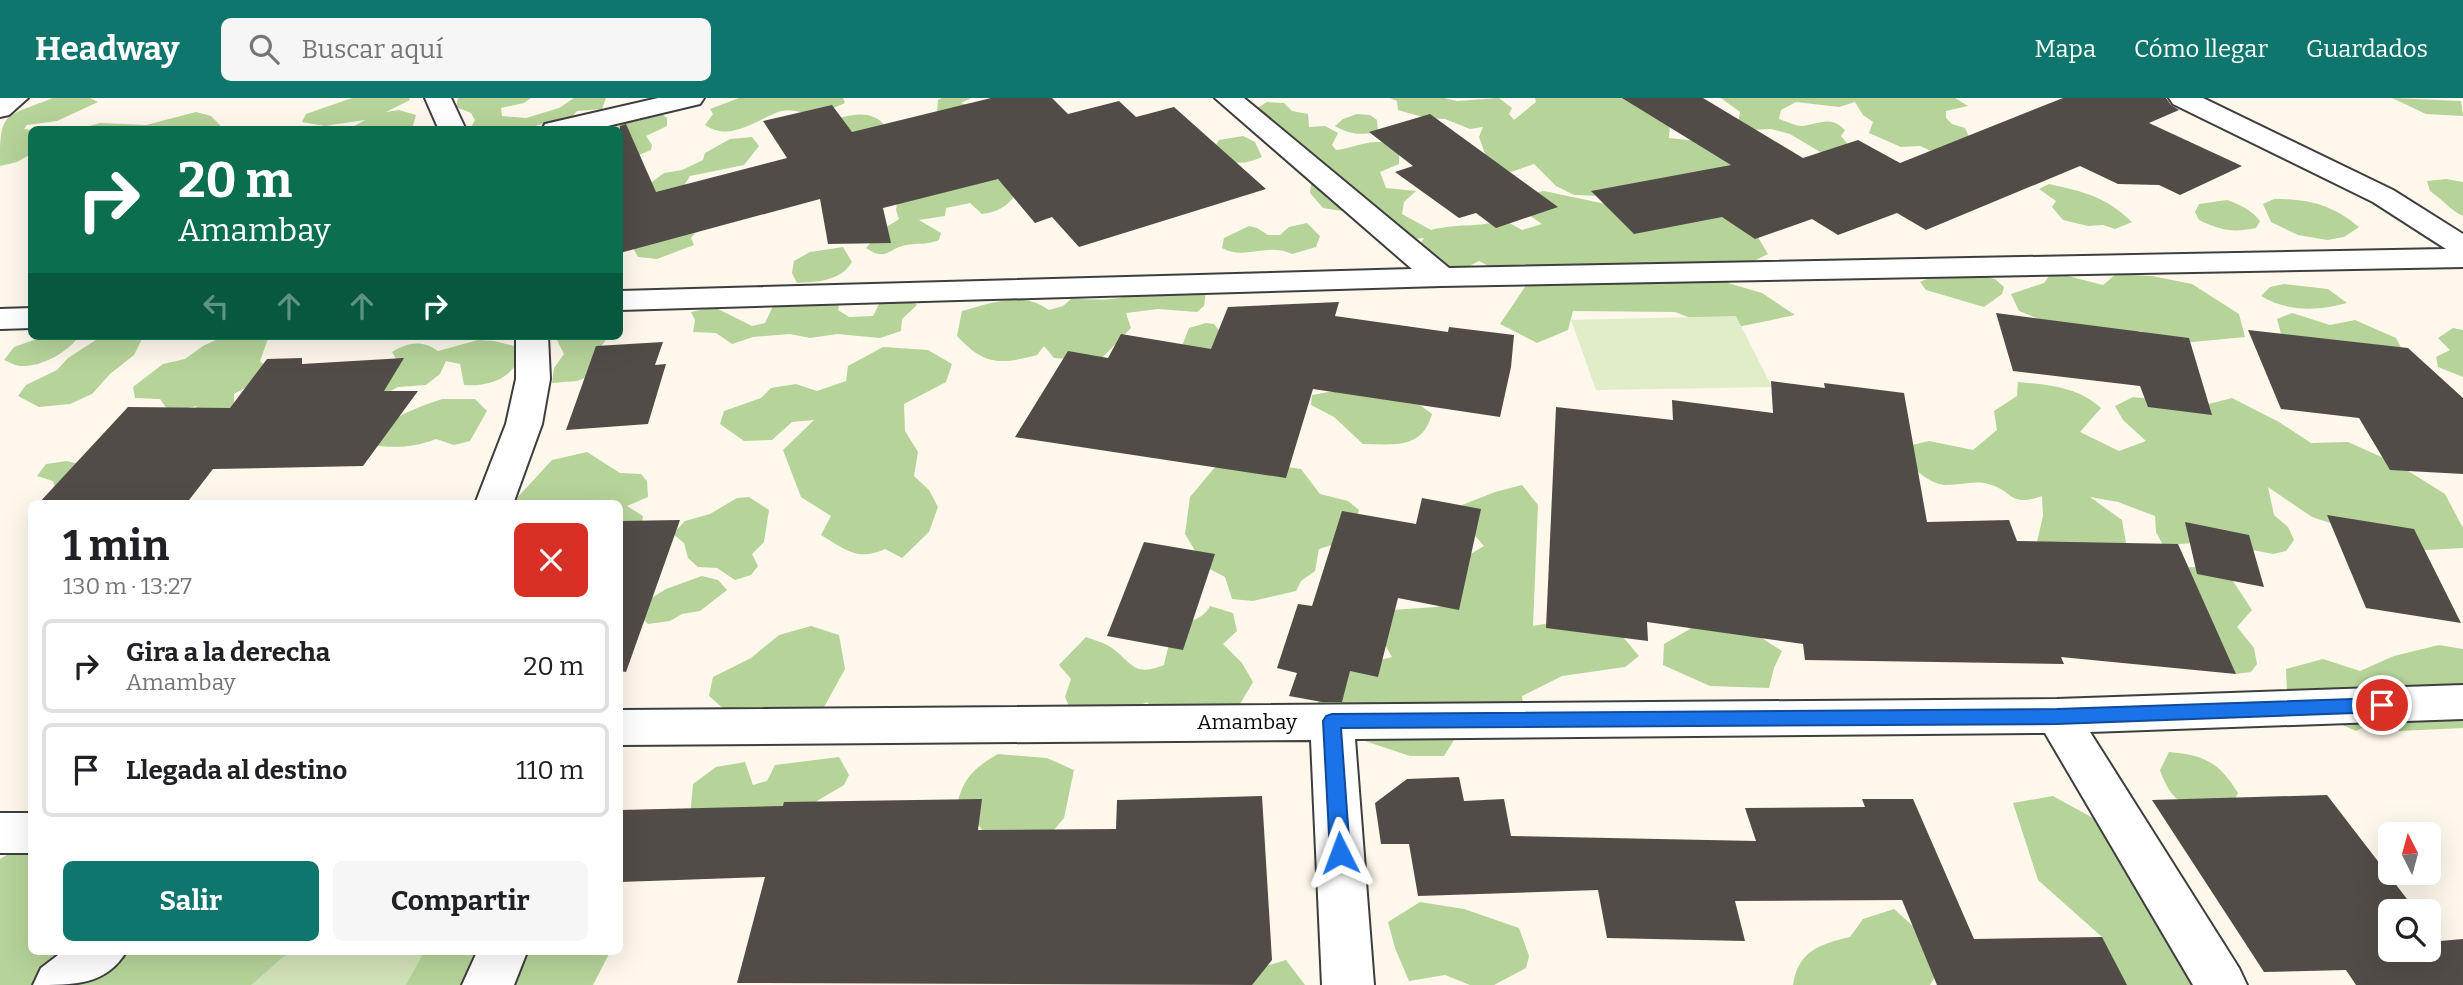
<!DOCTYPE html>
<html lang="es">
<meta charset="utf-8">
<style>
:root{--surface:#fff;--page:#f6f6f6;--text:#202124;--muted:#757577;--line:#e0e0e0;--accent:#0f766e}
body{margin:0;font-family:Bitter,serif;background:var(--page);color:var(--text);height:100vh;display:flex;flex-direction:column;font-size:26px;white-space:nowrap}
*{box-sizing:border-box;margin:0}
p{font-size:23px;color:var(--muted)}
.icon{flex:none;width:38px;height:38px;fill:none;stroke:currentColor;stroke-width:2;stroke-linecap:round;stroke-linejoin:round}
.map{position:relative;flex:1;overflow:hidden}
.drawer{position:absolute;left:28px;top:402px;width:595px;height:455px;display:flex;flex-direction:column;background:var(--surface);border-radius:10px;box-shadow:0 7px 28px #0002}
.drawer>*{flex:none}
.hud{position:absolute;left:28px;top:28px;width:595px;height:214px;border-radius:10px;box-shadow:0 7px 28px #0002;background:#0b6e4f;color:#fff;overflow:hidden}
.needle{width:46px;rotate:354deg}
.tools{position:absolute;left:2378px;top:724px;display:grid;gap:14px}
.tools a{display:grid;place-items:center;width:63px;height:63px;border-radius:10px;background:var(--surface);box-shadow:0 7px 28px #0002;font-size:35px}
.pin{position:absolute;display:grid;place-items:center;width:60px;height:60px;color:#fff;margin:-30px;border:4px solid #fff;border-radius:50%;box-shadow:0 2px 7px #0007}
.me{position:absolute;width:77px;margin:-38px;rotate:357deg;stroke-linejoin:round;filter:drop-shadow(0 0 5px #0008)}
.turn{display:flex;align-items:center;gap:24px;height:147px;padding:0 35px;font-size:32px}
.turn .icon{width:91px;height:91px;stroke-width:2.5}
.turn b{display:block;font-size:49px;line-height:60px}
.lanes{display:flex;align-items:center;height:66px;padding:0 35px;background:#0003;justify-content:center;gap:35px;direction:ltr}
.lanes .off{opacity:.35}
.round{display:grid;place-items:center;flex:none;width:74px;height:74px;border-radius:10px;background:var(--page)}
.headline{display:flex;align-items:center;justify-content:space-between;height:119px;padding:0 35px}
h1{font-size:42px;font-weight:700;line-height:52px}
.primary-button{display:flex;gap:14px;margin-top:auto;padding:14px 35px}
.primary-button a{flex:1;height:80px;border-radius:10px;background:var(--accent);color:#fff;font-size:28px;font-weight:700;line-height:80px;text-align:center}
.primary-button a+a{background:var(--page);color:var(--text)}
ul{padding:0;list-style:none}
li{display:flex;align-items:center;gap:21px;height:94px;margin:0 14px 10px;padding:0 21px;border:4px solid var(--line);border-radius:10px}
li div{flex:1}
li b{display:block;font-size:26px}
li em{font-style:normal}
header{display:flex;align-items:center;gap:42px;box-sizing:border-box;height:98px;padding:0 35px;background:var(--accent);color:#fff}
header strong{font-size:33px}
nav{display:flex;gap:38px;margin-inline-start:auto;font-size:24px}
.search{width:490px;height:63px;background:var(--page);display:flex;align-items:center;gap:18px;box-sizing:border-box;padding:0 24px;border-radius:10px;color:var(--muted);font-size:26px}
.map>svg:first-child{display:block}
</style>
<header>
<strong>Headway</strong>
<div class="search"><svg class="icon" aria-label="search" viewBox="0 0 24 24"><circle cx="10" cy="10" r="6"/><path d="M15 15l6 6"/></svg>Buscar aquí</div>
<nav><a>Mapa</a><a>Cómo llegar</a><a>Guardados</a></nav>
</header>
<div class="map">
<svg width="2463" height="887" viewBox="0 0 2463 887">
<rect width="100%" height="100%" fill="#fdf8eb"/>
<path fill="#d1e3b8" d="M140,854h349l-15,33h-375z"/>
<g fill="#b6d399">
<path d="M53,0h37l8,4 -41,19 -30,4 -3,4 7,1v24l-14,8 -17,4c0,-56 3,-48 53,-68z"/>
<path d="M352,0h57l1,2 -24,12 13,-2 17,5 -4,14h-63l16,-9 -40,6 -23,-4 4,-8z"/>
<path d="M458,0h73l-7,5 -23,5 1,8 24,2 33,-10 15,-10h32l-4,11 -25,2 -11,12h-19l-24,6 -3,-2 -3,2h-47l5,-9 -4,-7 -15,-6z"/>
<path d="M739,0h104l2,5c-11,5 -21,9 -32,10 -11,1 -20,-5 -32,-2 -25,8 -50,32 -76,14l8,-11 -3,-5z"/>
<path d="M942,0h29l-10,5 10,3 29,68 21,14c-11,15 -19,24 -39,26l-12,-11 -24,5 -1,8 -26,4 22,13 -2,7c-11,5 -21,3 -33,5 -19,4 -19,17 -40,3l16,-18 17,-11 -3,-9 2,-13 -71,-76c22,-5 44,-14 59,6l51,-14 1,-13z"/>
<path d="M1390,0h54l13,3 42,-3 13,10 -3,6 5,6 22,-18 -1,-4h155l-20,24 -1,16 48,5 32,16 -117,38 -58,-2 -18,-9 -22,-22 -23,8 -23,-10 -9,-25 4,-10 -13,2 -25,-10 -19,-1 -28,-8 -1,-9z"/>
<path d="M1721,0h234l13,8 -22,5v7l6,6 13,4 6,13 -40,10 -11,-5 -19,1 -32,-14 4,-11 -10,-7 -8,-13 -16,5 -43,-5 -15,8 -2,9c7,2 16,7 23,7 18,-2 28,-11 43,4l-4,6 6,7 -3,6 -22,4 -32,-19 -19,-5 -22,1 -11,-7 2,-11z"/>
<path d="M2392,0l69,3 2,15 -37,-2z"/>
<path d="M1267,4l17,1 8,8 16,3 1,13 16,-1 13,7 -6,12 4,5c23,-3 42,-16 63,-1v15l-19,8 6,16 30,3 -12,11 -2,12 29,16c27,-7 46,-2 73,-10l18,10 20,-6 -25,-17 7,-13 20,-3 71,15 68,-3 67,21 18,30 -24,12 -16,17 34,10 33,22 -72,15 -48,-18 -102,-1 -5,19 -31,13 -37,-19 31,-46 -33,-7 -19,-10 -19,10 -26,-8 -16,-16 6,-9 -17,2 -51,-27 -33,-5 -13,-15 1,-9 -50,-45 -1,-11 -11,-15z"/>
<path d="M196,14l15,4 9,9v4h-142l22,-6 46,2z"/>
<path d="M646,15l16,1 5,4v8l-21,10 6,9 -1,5 -24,10 -7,-5v-25h-9z"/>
<path d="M1357,16l13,1 7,5 1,12c-17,3 -28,3 -43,-6l8,-7z"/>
<path d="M1243,38l12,6 7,15c-19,9 -33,7 -51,-3l8,-14z"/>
<path d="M752,39l7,9 -15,19 -54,11 -5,8 19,38 -13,16 3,7 -37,14 -19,-2 -6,-11 16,-61 16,-12 18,-3 21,-10 2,-7 25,-14z"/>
<path d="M2446,81l17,3v34c-13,-6 -21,-17 -33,-25l-3,-10z"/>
<path d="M2049,86c35,8 56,12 83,38l-17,7 -12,-4 -15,1 -25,-6 -11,-13 4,-6 -17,-12z"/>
<path d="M2274,101c35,0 57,5 85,28l-15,10 -17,3 -29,-5 -27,-13 -8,-18z"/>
<path d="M2227,102c14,5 23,9 33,21l-4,7c-23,5 -36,2 -57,-8l-4,-8 4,-8z"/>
<path d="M1307,125l13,13 -4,11 -24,7c-23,-12 -48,7 -70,-6l2,-10 25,-12 8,2 11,7h12l9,-8z"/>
<path d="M843,149l9,15c-11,19 -35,20 -55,21l-5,-10 2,-12 16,-9z"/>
<path d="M2052,174l51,13 13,-11 36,2 40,8 47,30 6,23 -73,7 -32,-13 -9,6 -82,-14 -30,-12 -8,-17 33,-11z"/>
<path d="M1971,175l24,6 9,8 -2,7 -18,13 -58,-17 -6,-8 16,-7z"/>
<path d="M2284,186l44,5 19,14c-28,8 -60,9 -86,-7l9,-9z"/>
<path d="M1126,194h80l-2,14 -7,6 -39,-3 -32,4 5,15 -32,33 -45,-3 -10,-12 -7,9c-38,10 -53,10 -80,-19l5,-25c29,-8 60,-21 87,-1l14,-4 8,-7c19,0 35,2 53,-2z"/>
<path d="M910,201l7,6 -15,14 -1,12 -21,7 -43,-4 -27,4 -20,-4 -37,3 -21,7 -16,-11 -23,-1 2,-12 -4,-8 23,-5 38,19 13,-3 10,-21 65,-2 -2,10 11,7 24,-1 7,-14z"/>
<path d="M2292,215l38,12 25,-5 41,18 10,19 -122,-12 -7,-26z"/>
<path d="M1206,225l8,1 10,13 -16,34 -28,-20 9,-23z"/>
<path d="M2453,230l10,2v47l-25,-10 -2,-10 14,-7 -12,-12z"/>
<path d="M45,238h27l4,4c-12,14 -35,27 -56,26 -4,0 -11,-4 -16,-6l10,-13z"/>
<path d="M102,238l41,1 -9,18 -24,19 -18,20 -22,10 -31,3 -21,-11 8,-11 31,-15 11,-12z"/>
<path d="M224,238h45l-9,25 13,12 -39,21v16l-17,23 -64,71h-104l9,-8 -5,-15 -16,-5 9,-12 21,-3 44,11 -8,9 19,9 27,-12 9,-21 39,-51 -28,6 -9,-13 -25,-1 -2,-11 30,-23 22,-5 18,-13z"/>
<path d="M555,238h54l-11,14 -6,25 -15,6 -25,2 2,-15 10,-14z"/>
<path d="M478,242l16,1 28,7c-5,29 -31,39 -58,37l-4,-21 -14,-3 -6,13 -14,11 -28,2 -23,12 23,-37 -6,-10c17,-10 30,-12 46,-1z"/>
<path d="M883,249l45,3 24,14 -6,18 -42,22 1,27 13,21 -4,24 15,14 9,17 -9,25 -27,26 -17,-9c-28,13 -40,0 -64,-14l10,-19 -30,-19 -18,-47 31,-30 -22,2 -20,18 -28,1 -24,-17 4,-13 37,-13 10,-10 25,-4 21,7 29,-10 2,-15z"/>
<path d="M2018,284c31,3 60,5 83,26l-21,24 39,19 27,-10 -23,-21 -8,-14 18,-9 27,3 33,8 39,-10 47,24 32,21 37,-1 49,22 48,30 18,34v20l-37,2 -28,5 -43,-24 -43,-14 -44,-30 6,28 14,12 6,13 -8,11 -13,3 -61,-12 -49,3 -7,-13 -1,-16 -37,-14 -28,-5 32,23 4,23 -24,18 -65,-19 6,-26 -1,-20c-34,12 -28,-6 -54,-12 -15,-4 -29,2 -44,1 -16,-2 -29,-16 -40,-27v-11l25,-6 44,9 24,-20 -3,-19 23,-15z"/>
<path d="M1340,292l80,15 12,9c-10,36 -38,30 -69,30l-29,-27 -23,-12 1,-10z"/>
<path d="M442,301h33l12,12 -17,30 -16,4 -18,-6c-22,9 -43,9 -67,6 13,-26 47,-37 73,-46z"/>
<path d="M587,354l33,21 21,1 6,7 1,16 -21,9 16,10 -3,18 -7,13 -13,3v-46h-96l-8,-5 36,-39z"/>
<path d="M1273,367l28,4 19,25 28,7 11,9 -8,29 -32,10 -4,22 -14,10 -5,10 -43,10 -21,-2 -7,-22 -21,-11 -19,-32 5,-37 26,-31z"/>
<path d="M1522,387l16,20 -5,121 40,-7 44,11 22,26 -14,11 -63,9 -40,20 2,16 -57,7 -23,37h-34l-90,-30 -3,-41 41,-20 34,-8 -13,-23 13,-24 44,-3 24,-5 4,-44 20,-12 -14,-16 -8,-25 33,-13z"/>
<path d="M749,399l20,13 -5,32 -12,12 6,12 -7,9 -16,5 -18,-12 -19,-1 -10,-9 -4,-15 -11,-9 12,-13 25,-7 27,-16z"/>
<path d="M2164,468l47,2 18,7 23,35 -15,17 17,21 3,16 -6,8 -15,2 -40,-18z"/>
<path d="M702,478l16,4 9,10 -27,21 -18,3 -12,7 -22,3 -7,-7 4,-15 21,-13z"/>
<path d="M1210,508l23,7 4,18 -14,13 19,19 11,19 -13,22 -18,7 -70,-3 -5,-6 -9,4 -67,5 -6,-14 6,-18 -12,-14 27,-28c8,3 19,6 26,11 21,16 22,29 52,17 3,-13 5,-27 15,-36 11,-10 24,-9 31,-23z"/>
<path d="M1707,521l36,7 39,25 -8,17 -5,20 -59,-2 -47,-21 1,-21z"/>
<path d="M811,528l28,9 6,34 -27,49 -94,-9 -15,-13 4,-19 38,-19 28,-23z"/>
<path d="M2439,547l24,4v79l-64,3 -19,-12 -24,12 -36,-16 -33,-23 -1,-23 37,-10 37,12 34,-15z"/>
<path d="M2169,654c35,3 50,10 69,41l-6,12c-39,2 -57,8 -72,-35z"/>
<path d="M998,656l49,4 27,12 -10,48 -16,19 -64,-5 -13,-16 -14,-11c6,-27 18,-38 41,-51z"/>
<path d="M839,659l10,18 -5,10 -39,23 -115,9 3,-33 23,-17 29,-5 8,23 14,-4 8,-16z"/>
<path d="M2053,698l60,33 29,72 62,84h-91l-7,-9 -4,-39 -64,-57 -25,-77z"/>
<path d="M31,743l1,111h43l-36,25 -6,8h-33v-126z"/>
<path d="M1420,804l44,7 55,19 10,28 -3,12 -32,17h-24l-25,-10 -36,6 -14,-33 -7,-26z"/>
<path d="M1894,811l53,48 -17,28h-137c5,-34 27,-41 57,-48l13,-18z"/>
<path d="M131,854h162l-10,5 -32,28h-175z"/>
<path d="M424,854h55l-9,33h-64z"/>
<path d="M507,854h103l-17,33h-107z"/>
<path d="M1286,862l19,25h-61l11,-16z"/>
</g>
<path fill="#e1ecc9" d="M1736,218l36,71 -176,3 -25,-70z"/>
<g fill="#524c48">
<path d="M991,0h61l16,16 51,-13 17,16 38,-10 92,82 -187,58 -27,-30 -17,6 -37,-44 -115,29 8,35 -63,1 -8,-45 -200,54v-127l6,-2 30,68 131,-34 -24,-37 69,-16 20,27z"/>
<path d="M1622,0h81l100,60 55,-18 42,23 163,-65h103l5,7 8,5 -30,13 93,43 -62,29 -21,-10 -41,-1 -38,-18 -154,64 -29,-17 -59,22 -26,-16 -57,20 -33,-22 -88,17 -43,-43 140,-26z"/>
<path d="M1430,16l128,93 -62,21 -20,-15 -17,5 -64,-46 18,-6 -44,-34z"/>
<path d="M1339,204l-4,14 113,16 1,-5 65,8 -3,32 -11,50 -187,-28 -27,89 -271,-41 53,-86 40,7 13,-24 90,15 17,-42z"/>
<path d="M1996,215l193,25 23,77 -64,-8 -8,-21 -127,-15z"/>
<path d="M2248,232l160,18 55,50v76l-73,-4 -31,-52 -78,-9z"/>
<path d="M663,244l-8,23 11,-1 -18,60 -82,6 30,-84z"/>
<path d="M302,260v6l102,-6 -20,33h34l-55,75 -150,3 -27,35h-148l90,-97 102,1 37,-49z"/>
<path d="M1771,283l54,7 -1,-5 80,10 23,129 82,-2 8,21 161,3 58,130 -175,-17 3,7 -259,-4 -2,-16 -156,-22 1,19 -102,-13 10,-221 117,13 -1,-20 101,13z"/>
<path d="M1422,400l59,11 -22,101 -61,-12 -20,79 -28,-6 -8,31h-20l-33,-6 8,-23 -20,-5 21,-64 14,2 30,-95 74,13z"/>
<path d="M2327,417l87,14 47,94 -95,-15z"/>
<path d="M680,422l-54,152 -6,-1v-150z"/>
<path d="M2185,424l64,13 15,52 -67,-13z"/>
<path d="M1144,444l71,12 -32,96 -76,-14z"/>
<path d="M1459,679l5,24 40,-2 7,37 245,5 -11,-33 120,-1 -3,-8h51l61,140 128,-2 25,48h-190l-35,-85 -167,1 10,40 -138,-3 -9,-48 -180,6 -9,-52h-28l-6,-41 32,-24z"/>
<path d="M2327,697l90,117h-27v38h39v-23l11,14 23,-2v46h-107l-10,-15 -82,2 -112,-172z"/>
<path d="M1262,698l10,164 -20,25 -515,-2 28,-106 -145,5v-72l163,-4 1,-4 198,-3 -4,31 138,-1 1,-29z"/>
</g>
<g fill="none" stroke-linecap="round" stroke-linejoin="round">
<defs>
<g id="minor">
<path d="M0,0h28l-19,17 -9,2z"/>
<path d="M425,0h26l15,32h-27z"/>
<path d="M658,0h46l-4,6 -109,26h-49l3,-6z"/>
<path d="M1215,0h29l205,170 997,-19 -73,-47 -200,-98 -4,-6h34l190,92 70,44v33l-1022,19 -821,24v-19l792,-22z"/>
<path d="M32,210v20l-32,1v-20z"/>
<path d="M516,238h32l2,43 -8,45 -29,80h-38l31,-80 10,-45z"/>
<path d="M2463,587v34l-373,13 149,236 8,17h-54l-148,-252 -690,6 19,246h-52l-11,-245 -691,5v-35l1437,-11z"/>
<rect x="0" y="715" width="32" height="40"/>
<path d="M62,854h64c-20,33 -51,33 -93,33l8,-17z"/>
<path d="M477,854h50l-13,33h-52z"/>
</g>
</defs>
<use href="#minor" stroke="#3e3e3e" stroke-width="4"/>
<use href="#minor" fill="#fff" fill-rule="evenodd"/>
</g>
<path fill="#1a73e8" stroke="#114b97" stroke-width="2" d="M2382,600l6,2 3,5 -3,5 -6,2 -325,12 -716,4 9,125 -3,6 -7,3 -7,-3 -3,-6 -7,-132 3,-5 6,-2 725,-5z"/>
<g text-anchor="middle" stroke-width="7" stroke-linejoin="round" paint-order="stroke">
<g font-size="21" fill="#0b0b0b" stroke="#fff">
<text x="1247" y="631">Amambay</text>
</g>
</g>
</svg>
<div class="tools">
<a><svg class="needle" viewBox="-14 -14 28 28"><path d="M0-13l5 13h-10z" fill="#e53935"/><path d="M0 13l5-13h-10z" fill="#757577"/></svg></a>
<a><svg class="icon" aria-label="search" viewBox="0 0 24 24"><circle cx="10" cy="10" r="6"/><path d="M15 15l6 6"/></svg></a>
</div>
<div class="pin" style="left:2382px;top:607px;background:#d93025"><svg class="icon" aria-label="arrive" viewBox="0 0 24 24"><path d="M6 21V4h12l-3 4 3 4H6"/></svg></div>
<svg class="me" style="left:1340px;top:755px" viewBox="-20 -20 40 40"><path d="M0-17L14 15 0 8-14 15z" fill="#1a73e8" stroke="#fff" stroke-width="4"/></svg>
<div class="hud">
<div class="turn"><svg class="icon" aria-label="right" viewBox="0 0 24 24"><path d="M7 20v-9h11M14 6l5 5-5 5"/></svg><div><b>20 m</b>Amambay</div></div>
<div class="lanes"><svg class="icon off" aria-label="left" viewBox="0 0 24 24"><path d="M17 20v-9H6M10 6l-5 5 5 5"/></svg><svg class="icon off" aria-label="ahead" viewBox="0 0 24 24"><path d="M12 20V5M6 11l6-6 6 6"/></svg><svg class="icon off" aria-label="ahead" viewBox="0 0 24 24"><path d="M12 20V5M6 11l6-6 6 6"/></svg><svg class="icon" aria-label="right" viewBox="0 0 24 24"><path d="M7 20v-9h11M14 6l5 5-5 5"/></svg></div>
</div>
<section class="drawer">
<div class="headline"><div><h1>1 min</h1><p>130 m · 13:27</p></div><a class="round" style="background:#d93025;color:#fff"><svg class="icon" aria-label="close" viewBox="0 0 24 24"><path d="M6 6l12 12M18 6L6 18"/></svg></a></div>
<ul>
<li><svg class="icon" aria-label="right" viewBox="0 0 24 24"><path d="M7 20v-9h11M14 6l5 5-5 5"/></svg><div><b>Gira a la derecha</b><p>Amambay</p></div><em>20 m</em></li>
<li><svg class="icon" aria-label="arrive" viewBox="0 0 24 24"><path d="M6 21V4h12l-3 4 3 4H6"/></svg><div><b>Llegada al destino</b></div><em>110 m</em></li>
</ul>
<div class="primary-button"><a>Salir</a><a>Compartir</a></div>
</section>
</div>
